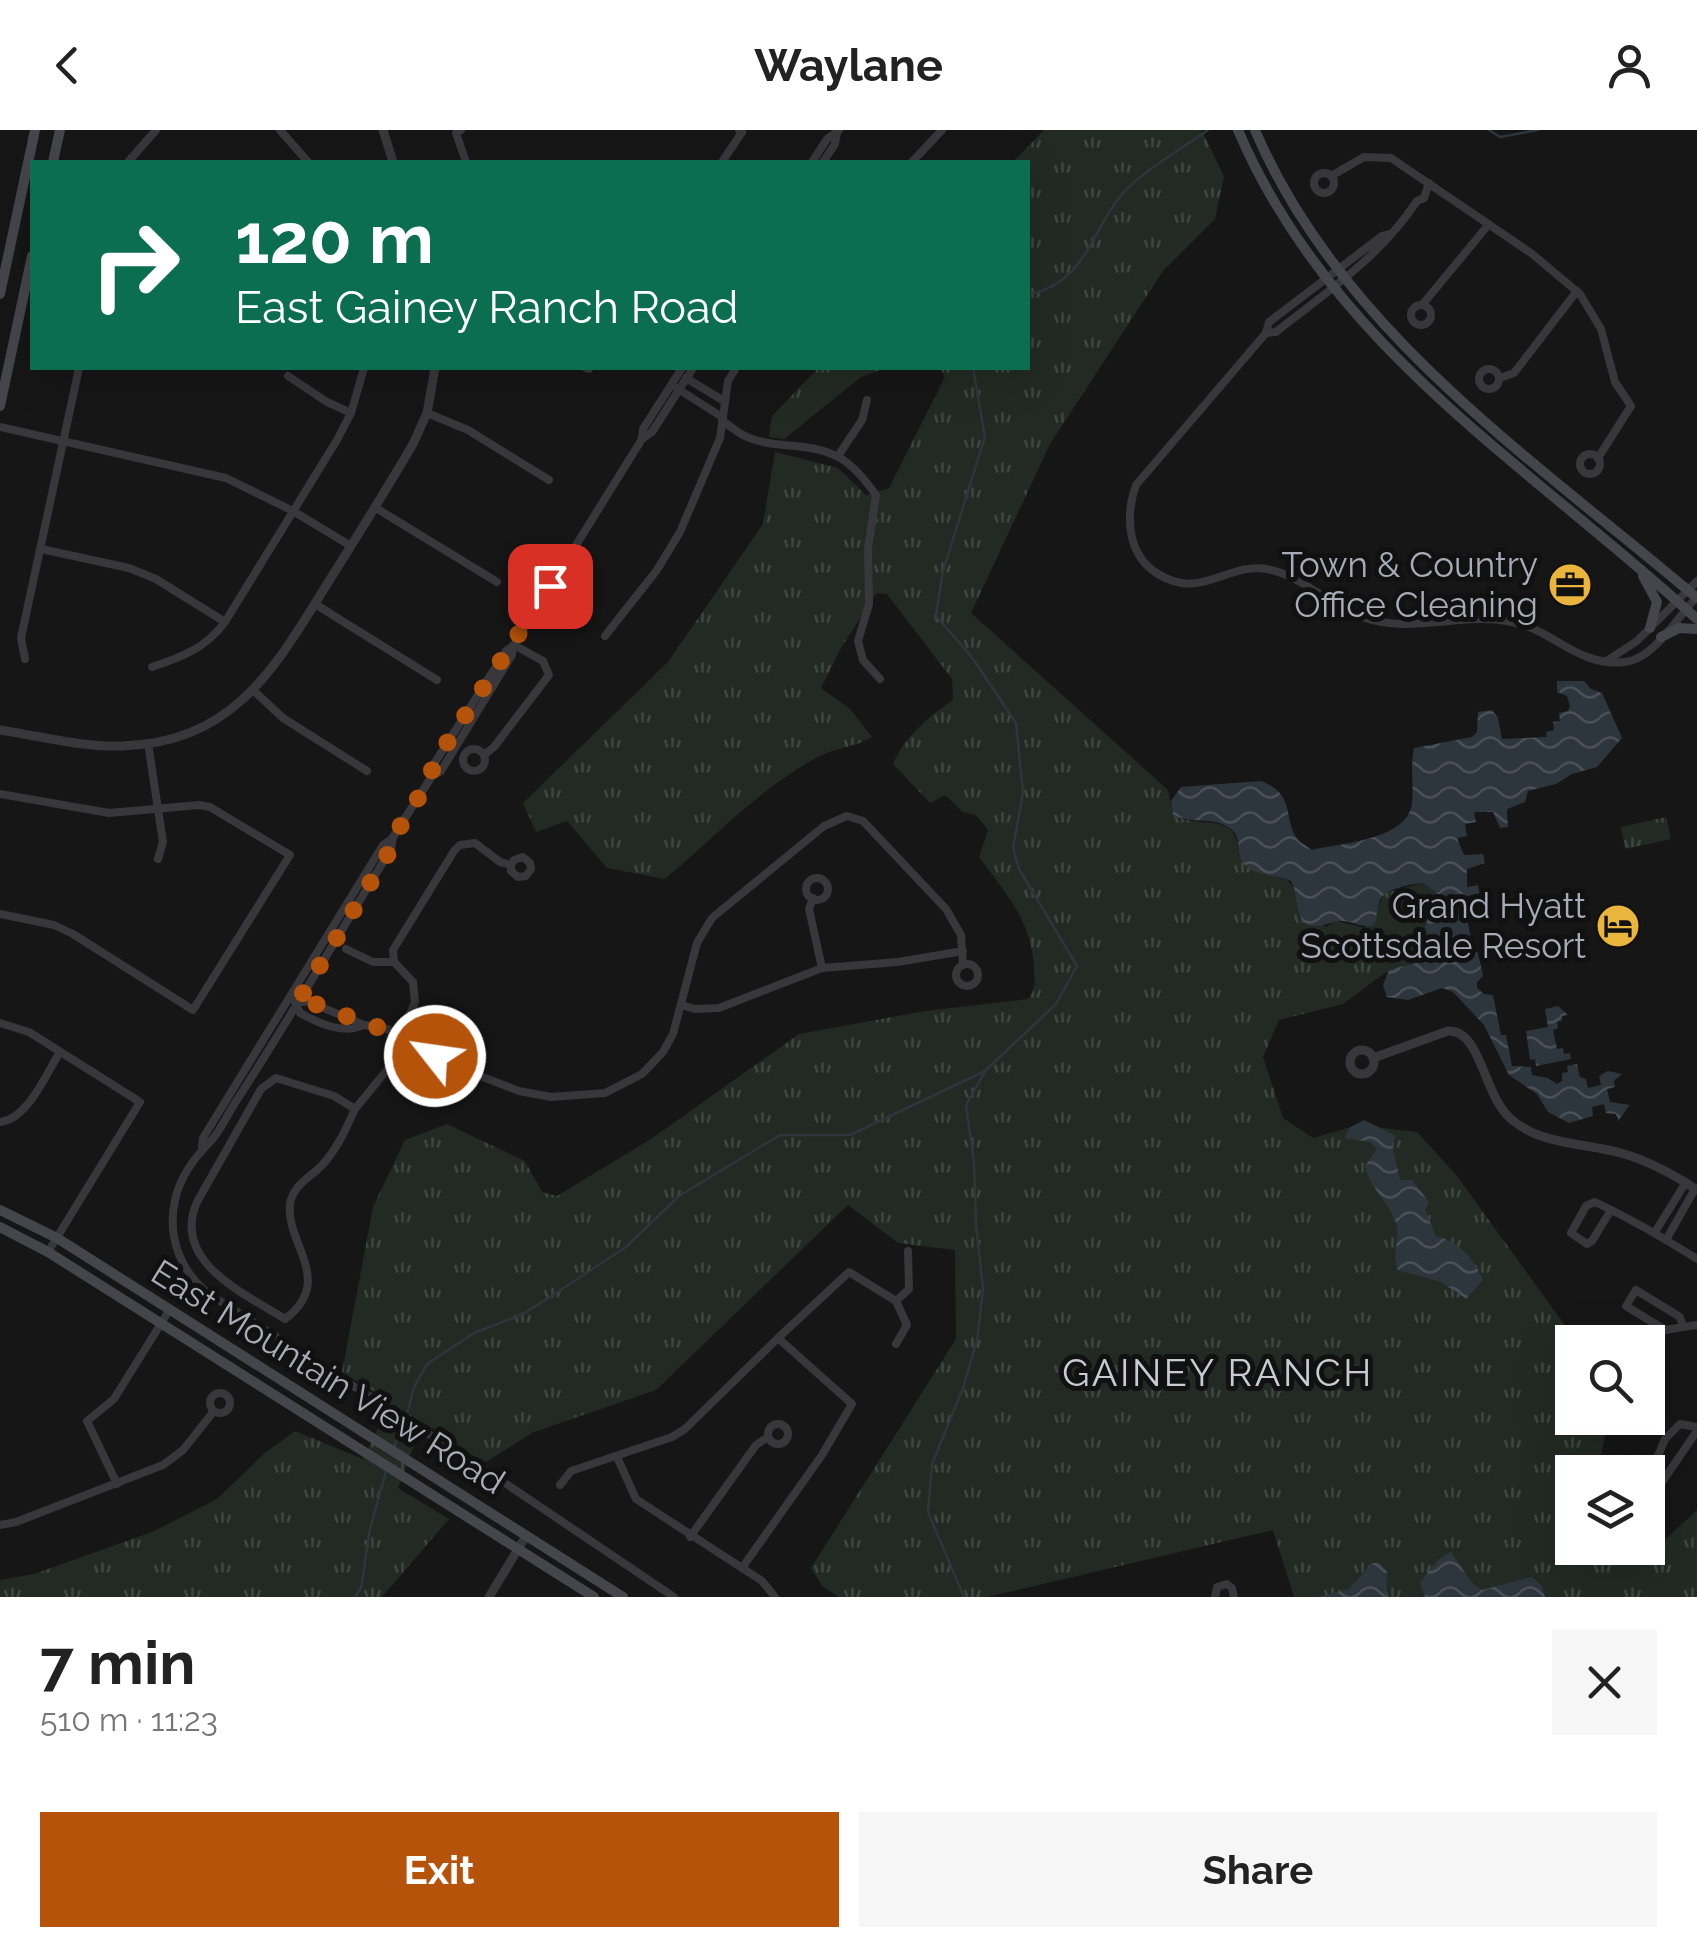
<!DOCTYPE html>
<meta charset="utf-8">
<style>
:root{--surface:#fff;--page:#f6f6f6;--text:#222;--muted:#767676;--accent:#b45309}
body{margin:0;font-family:Raleway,sans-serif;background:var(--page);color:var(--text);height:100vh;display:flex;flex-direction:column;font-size:38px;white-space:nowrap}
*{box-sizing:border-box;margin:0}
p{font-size:32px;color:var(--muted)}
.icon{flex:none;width:55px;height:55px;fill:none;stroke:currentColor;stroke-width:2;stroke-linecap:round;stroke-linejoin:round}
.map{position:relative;height:1467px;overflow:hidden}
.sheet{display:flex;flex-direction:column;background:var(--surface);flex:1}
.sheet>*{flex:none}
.guide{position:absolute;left:30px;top:30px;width:1000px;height:210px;border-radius:0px;box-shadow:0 10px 40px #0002;background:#0b6e4f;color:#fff;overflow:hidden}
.buttons{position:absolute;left:1555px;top:1195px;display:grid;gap:20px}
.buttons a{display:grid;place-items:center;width:110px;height:110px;border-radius:0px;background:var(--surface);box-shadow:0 10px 40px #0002;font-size:50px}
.pin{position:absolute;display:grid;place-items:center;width:85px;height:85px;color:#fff;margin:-42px;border-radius:20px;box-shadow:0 5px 15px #0006}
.me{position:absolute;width:110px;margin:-55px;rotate:300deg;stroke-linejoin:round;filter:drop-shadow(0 0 8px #0008)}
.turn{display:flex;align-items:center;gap:35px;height:210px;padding:0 40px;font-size:45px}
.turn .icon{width:130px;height:130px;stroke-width:2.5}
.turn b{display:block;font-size:70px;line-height:85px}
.round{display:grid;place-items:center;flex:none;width:105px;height:105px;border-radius:0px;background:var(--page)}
.head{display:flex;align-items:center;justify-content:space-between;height:170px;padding:0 40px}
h1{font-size:60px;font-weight:700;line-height:75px}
.button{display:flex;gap:20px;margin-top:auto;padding:20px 40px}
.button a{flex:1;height:115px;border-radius:0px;background:var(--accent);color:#fff;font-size:40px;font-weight:700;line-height:115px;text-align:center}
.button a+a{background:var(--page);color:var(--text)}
header{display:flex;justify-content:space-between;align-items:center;height:130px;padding:0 40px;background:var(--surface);font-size:45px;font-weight:700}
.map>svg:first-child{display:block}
</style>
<header><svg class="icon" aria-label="back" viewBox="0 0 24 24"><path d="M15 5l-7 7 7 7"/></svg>Waylane<svg class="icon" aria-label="person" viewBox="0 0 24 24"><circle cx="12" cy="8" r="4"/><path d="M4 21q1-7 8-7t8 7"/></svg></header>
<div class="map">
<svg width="1697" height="1467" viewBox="0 0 1697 1467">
<defs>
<pattern id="grass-tufts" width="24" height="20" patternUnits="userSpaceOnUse" patternTransform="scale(2.5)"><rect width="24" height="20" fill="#222a23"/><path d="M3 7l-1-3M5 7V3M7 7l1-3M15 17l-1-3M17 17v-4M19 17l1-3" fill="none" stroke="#3f4641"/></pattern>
<pattern id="water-waves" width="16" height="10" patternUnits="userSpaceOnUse" patternTransform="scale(2.5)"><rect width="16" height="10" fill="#2e363d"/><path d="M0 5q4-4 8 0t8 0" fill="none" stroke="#495057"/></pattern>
</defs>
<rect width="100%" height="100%" fill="#161617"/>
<g fill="url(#grass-tufts)">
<path d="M1044,0h158l22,47 -9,42 -52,52 -113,173 -79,169 197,177 5,25c28,16 65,-7 66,41l27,19c25,-2 31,14 32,35l28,17 11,-6 28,7 20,-35 38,-10 12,8 4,13 -9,11 1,32 -8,16 -34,7 -46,34 -64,16 -16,37 20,61 30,20 45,-13 59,7 40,44 120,166h-5v76h37l-12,54h-25v76l83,1 42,-39v87h-403l-21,-67 -286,67h-148l-16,-10 -12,-19 145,-229 -1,-89 -57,-7 -50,-38 -192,185 -122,42 -50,31 -61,-41 -25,66 51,31 -67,78h-382v-17l34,-6 118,-42 65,-33 48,-46 30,-22 68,28 28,-57 -49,-30 31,-165 32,-67 42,-16 78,37 17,31 15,4 94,-57 148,-105 126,-23 103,-12c8,-10 7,-17 6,-30 -2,-47 -28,-76 -55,-112l9,-27 -12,-15 -13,-3 -18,-17 -15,8 -37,-39c13,-29 34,-46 60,-64l-1,-21 -65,-85 -11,-1 -35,55 -20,40 29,21 22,28c-16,10 -35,10 -52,19 -57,29 -106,82 -155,123l-58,-11 -40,-47 -31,11 -13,-29 145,-141 95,-138 12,-72 63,16 28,27 23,-7 56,-111 -5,-9h88v-206h-15z"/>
<path d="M818,238h68l-25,9 -77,62 -15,-2 3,-21z"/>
<path d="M1666,687l5,22 -46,10 -4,-22z"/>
</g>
<g fill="url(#water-waves)">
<path d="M1557,551h27l7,8 11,4 20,45 -25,29 -25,7 -16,10 -28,7 -3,11 -18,7 1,18 -8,1 -7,-16h-19l2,10 -11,2 2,12 -10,2 7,17 19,-1 2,9 -18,6v18l11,-2 1,8 -12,3 4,21 -4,2 4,20 4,2 -4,8 7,4 5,23 -6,6v6l7,6 9,1 8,40h5l6,31 19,1 1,8 16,3 9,6 5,-3v-8l6,-1 -1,-6 10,-2 3,13 6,2 2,9 13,-3 -2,-9 9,-5 14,3 -8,7 1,6 -8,2 3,13 20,3 -12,16 -2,-7 -10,-1 -2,-9 -12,3 1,9 -24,7 -21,-11 -11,-18 -28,-19 -25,-50 -31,-33 -11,-4 -34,12 -21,-3 -4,-12 6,-15c27,-10 53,-1 36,-43l14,-23 -4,-13 -12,-8c-13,1 -40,6 -44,19 -3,10 -1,16 -6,24 -12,2 -21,-6 -33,-5 -13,2 -19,7 -33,4 -13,-11 -8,-29 -16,-44 -17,-8 -48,-4 -52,-28 -1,-8 0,-16 -6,-22 -15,-16 -42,-6 -60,-16l-2,-14 10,-14 80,-6c36,14 21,37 37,59 4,4 9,6 14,10 29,-7 96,-10 100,-47 2,-19 -2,-35 2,-55l58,-11 5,-5 1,-20 14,-2 6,8 4,21 45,-2 -1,-5 8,-2 -1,-8 7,-1 -1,-8 9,-2 2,-5 -3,-10 -10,-4z"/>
<path d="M1558,876l10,9 -6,1v5l-5,1 1,6 -5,2 4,19 6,-1 1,6 6,-1 1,6 -35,7 -1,-7 -5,1 -4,-29 22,-4 -3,-18z"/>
<path d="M1364,990l32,16 -4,8 8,36h12l17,22 -4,8 11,26c25,7 37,22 47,44l-17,19 -25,-17 -43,-12c-7,-16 3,-31 -2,-47 -7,-21 -26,-34 -31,-57l12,-17 -7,-7 -25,-4 4,-10z"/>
<path d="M1451,1422l21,31 10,7 50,-13 9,8 4,12h-120l-5,-15 20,-24z"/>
<path d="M1372,1433h8l7,9 -1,25h-68l31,-8z"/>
</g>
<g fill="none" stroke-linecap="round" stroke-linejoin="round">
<g stroke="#2e363d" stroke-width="2.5">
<path d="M1489,0l11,7 38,-7"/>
<path d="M1028,165c65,-15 62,-72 103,-110 23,-21 52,-37 77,-55"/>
<path d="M407,1284l7,-27 13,-23 47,-31 49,-19 27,-17 76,-50 53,-51 101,-61h70l135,-64"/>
<path d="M394,1317l10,-26"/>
<path d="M355,1467l6,-9 9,-59 17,-61"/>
<path d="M964,1467l-36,-85 4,-48 31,-76 14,-48 6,-51 -7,-64 -2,-63 -8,-57 20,-35 70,-66 21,-38 -58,-97 -6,-21 10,-56 -7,-69 -45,-67 -35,-40 7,-45 42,-134 -12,-69"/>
</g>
<g stroke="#37373c" stroke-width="8">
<path d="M280,0l28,32"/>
<path d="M461,0l-5,3 10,29"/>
<path d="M128,32l28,-32"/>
<path d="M722,32l20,-30 -3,-2"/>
<path d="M812,32l15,-23 12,-9"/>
<path d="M823,32l12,-18 2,-11"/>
<path d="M912,32l30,-32"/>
<circle cx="1324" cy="53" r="10"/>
<path d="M1331,46l33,-19 27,1 140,95 49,41 21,35 14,53 16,24 -33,52"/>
<path d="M1391,104l-9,2 -113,86 -3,11 -130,152c-11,31 -9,70 22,89 43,27 69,-12 109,-5 36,7 61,36 95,48 50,18 100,-6 150,5 42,8 65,45 113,40 29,-3 52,-45 72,-65"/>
<circle cx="1421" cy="185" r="10"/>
<path d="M1422,175l67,-81"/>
<path d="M1266,203l10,-1c53,-42 103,-74 141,-131l7,-3 5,-15"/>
<path d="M586,238l3,1"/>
<circle cx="1489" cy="249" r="10"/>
<path d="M288,246l39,26 24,11"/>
<path d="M686,248l38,23"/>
<path d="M1500,248l14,-5 63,-82"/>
<path d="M675,257l47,30"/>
<path d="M427,283l41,17 81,50"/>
<path d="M723,291c7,5 13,11 20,14 28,15 64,6 93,21 17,8 29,24 40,39l-8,54 1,55 -11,37 5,19 17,19"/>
<path d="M0,297l226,51 67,33 58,35"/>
<path d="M642,309l10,-7 41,-64"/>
<circle cx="1590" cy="334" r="10"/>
<path d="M838,326l24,-36 5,-20"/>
<path d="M376,378l121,74"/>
<path d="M41,419l88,19 27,11 69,43"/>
<path d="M315,474l122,76"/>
<path d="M605,506l52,-66 23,-38 40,-94 8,-57 8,-13"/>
<path d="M25,529l-4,-21 58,-270"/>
<path d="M1608,530l29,-19 60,-60"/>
<path d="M152,537c30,-10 54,-19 73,-45l112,-182 14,-27 13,-45"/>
<path d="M254,561l29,27 84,53"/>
<path d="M148,613l15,99 -5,17"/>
<circle cx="474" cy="630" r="11"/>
<path d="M484,625l10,-8 55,-72 -6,-14 -29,-16"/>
<path d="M432,646l9,-5 71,-116 1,-9"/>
<path d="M0,664l109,19 90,-8 11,2 80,48 -97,155 -120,-76 -19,-9 -54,-11"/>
<circle cx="817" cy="759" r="11"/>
<path d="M813,768l-4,11 13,59"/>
<path d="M346,819l27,13h21"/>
<circle cx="967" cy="845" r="11"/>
<path d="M295,872l5,11c18,10 43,22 64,12"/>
<path d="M297,873l10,-2 57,24 23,4 59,34 73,28 32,6 54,-4 37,-19 21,-22 10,-18 24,-91 15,-25 112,-92 23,-10 16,5 83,88 15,26 2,30"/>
<path d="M681,875l14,4 24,-1 103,-40 76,-6 65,-11"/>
<path d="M0,893l29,9 111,70 -92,150"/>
<path d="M355,979c-8,18 -17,38 -31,54 -12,14 -31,21 -34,41 -5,39 46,77 -5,115 -41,-26 -114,-57 -88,-117l64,-113 15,-11 58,18 21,13 32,-39 28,-68 -2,-20 -19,-20 -1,-12 61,-99 6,-6 15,-2 25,19 11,3v6l7,6 8,-1 5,-7 -1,-6 -7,-6 -9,3 -3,5"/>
<path d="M0,992c28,-3 46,-48 60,-70"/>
<path d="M202,1017l1,-9 180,-293 10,-7"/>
<path d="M1611,1080l-19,31 -5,3 -16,-11 15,-27 9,-4c36,17 69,36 102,57"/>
<path d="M1655,1102l31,-50"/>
<path d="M1666,1110l29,-51"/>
<path d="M1683,1196l-3,-9 -44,-27 -10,16 39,24 32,-5"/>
<path d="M896,1214l11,-19 -11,-24 13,-12 -1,-38"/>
<circle cx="220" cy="1273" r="10"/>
<circle cx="778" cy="1304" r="10"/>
<path d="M617,1327l19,42 126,82 13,16"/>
<path d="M1648,1350l17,-41 15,-15 17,3"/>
<path d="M1648,1350l12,5 37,-54"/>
<path d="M117,1354l-30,-63 27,-22 56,-90"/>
<path d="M560,1355l11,-14 101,-34 13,-8 93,-91"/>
<path d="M0,1395l16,-3 147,-57 20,-15 31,-39"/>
<path d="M690,1407l66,-92 12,-8"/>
<path d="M742,1438l80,-113 30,-51 -74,-66 71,-66 47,29"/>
<path d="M674,1467l-181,-122 -284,-181c-29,-23 -42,-58 -34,-94 5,-23 20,-43 35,-58 10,-10 17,-27 25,-39 54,-83 104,-169 156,-254l2,-12 39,-61v-9l74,-116 8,-6 128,-206 1,-10 39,-61"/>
<path d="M1215,1467l2,-10 10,-3 5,4 2,9"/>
</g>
<g stroke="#37373c" stroke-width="9">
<path d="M383,0l10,32"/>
<path d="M0,600c39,6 81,17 121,16 114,-3 155,-80 208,-165 29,-46 57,-91 84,-137l14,-31 8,-45"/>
<circle cx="1362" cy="932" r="12"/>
<path d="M1373,928l75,-27c33,-2 35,64 63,88 29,26 74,24 110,34 28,8 52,21 76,37"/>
<path d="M489,1467l37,-61"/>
</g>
<g stroke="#45464c" stroke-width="10">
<path d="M1238,0c92,217 292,336 459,489"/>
<path d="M1255,0c85,201 281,331 442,468"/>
<path d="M53,32l7,-32"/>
<path d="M0,164l35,-164"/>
<path d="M0,276l32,-150"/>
<path d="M1643,446l14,26 -7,26"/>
<path d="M1661,507l18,-9 18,1"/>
<path d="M0,1080l57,28 566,359"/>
<path d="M0,1097l48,25 546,345"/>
</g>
</g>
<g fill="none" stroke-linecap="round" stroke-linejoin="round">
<path stroke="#b45309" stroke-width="18" stroke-dasharray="0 32.4" d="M435,926c-39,-28 -85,-35 -128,-56l-10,3 94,-154 2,-11 39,-62v-10l118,-180"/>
</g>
<defs>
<symbol id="office-disc" viewBox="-11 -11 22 22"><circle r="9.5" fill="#e9b53c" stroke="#111112"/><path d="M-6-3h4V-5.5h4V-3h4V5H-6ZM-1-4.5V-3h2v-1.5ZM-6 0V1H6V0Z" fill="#111"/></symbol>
<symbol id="hotel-disc" viewBox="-11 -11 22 22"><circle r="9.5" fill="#e9b53c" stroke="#111112"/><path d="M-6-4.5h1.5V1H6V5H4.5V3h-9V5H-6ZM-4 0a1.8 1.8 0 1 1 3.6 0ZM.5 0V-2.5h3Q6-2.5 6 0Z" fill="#111"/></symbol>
</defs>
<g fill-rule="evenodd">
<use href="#office-disc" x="1545" y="430" width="50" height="50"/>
<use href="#hotel-disc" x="1593" y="771" width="50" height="50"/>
</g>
<g text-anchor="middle" stroke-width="10" stroke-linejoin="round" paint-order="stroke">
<g font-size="35" fill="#a8acb7" stroke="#111112" text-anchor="end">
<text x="1538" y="447">Town &amp; Country<tspan x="1538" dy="40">Office Cleaning</tspan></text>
<text x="1586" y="788">Grand Hyatt<tspan x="1586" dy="40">Scottsdale Resort</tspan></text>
</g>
<g font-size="35" fill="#a8acb7" stroke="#111112">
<text transform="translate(328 1247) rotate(32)" y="12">East Mountain View Road</text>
</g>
<g font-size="38" letter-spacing="2.5" fill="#c9cbd3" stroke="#111112">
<text x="1218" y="1256">GAINEY RANCH</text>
</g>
</g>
</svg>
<div class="buttons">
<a><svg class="icon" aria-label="search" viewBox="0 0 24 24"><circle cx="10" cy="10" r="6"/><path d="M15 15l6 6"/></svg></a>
<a><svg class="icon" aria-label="layers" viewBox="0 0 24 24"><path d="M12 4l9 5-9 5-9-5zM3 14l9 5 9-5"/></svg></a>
</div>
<div class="pin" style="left:550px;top:456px;background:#d93025"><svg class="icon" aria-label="arrive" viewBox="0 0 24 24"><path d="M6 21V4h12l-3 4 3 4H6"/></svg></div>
<svg class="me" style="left:435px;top:926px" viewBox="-20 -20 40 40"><circle r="17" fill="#b45309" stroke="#fff" stroke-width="3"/><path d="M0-11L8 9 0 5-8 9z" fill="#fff"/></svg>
<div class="guide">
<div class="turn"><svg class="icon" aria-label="right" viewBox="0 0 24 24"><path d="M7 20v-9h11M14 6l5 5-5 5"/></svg><div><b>120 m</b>East Gainey Ranch Road</div></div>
</div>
</div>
<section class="sheet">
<div class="head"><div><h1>7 min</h1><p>510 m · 11:23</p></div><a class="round"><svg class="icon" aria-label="close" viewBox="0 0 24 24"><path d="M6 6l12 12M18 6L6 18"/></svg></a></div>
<div class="button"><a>Exit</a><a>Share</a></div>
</section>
